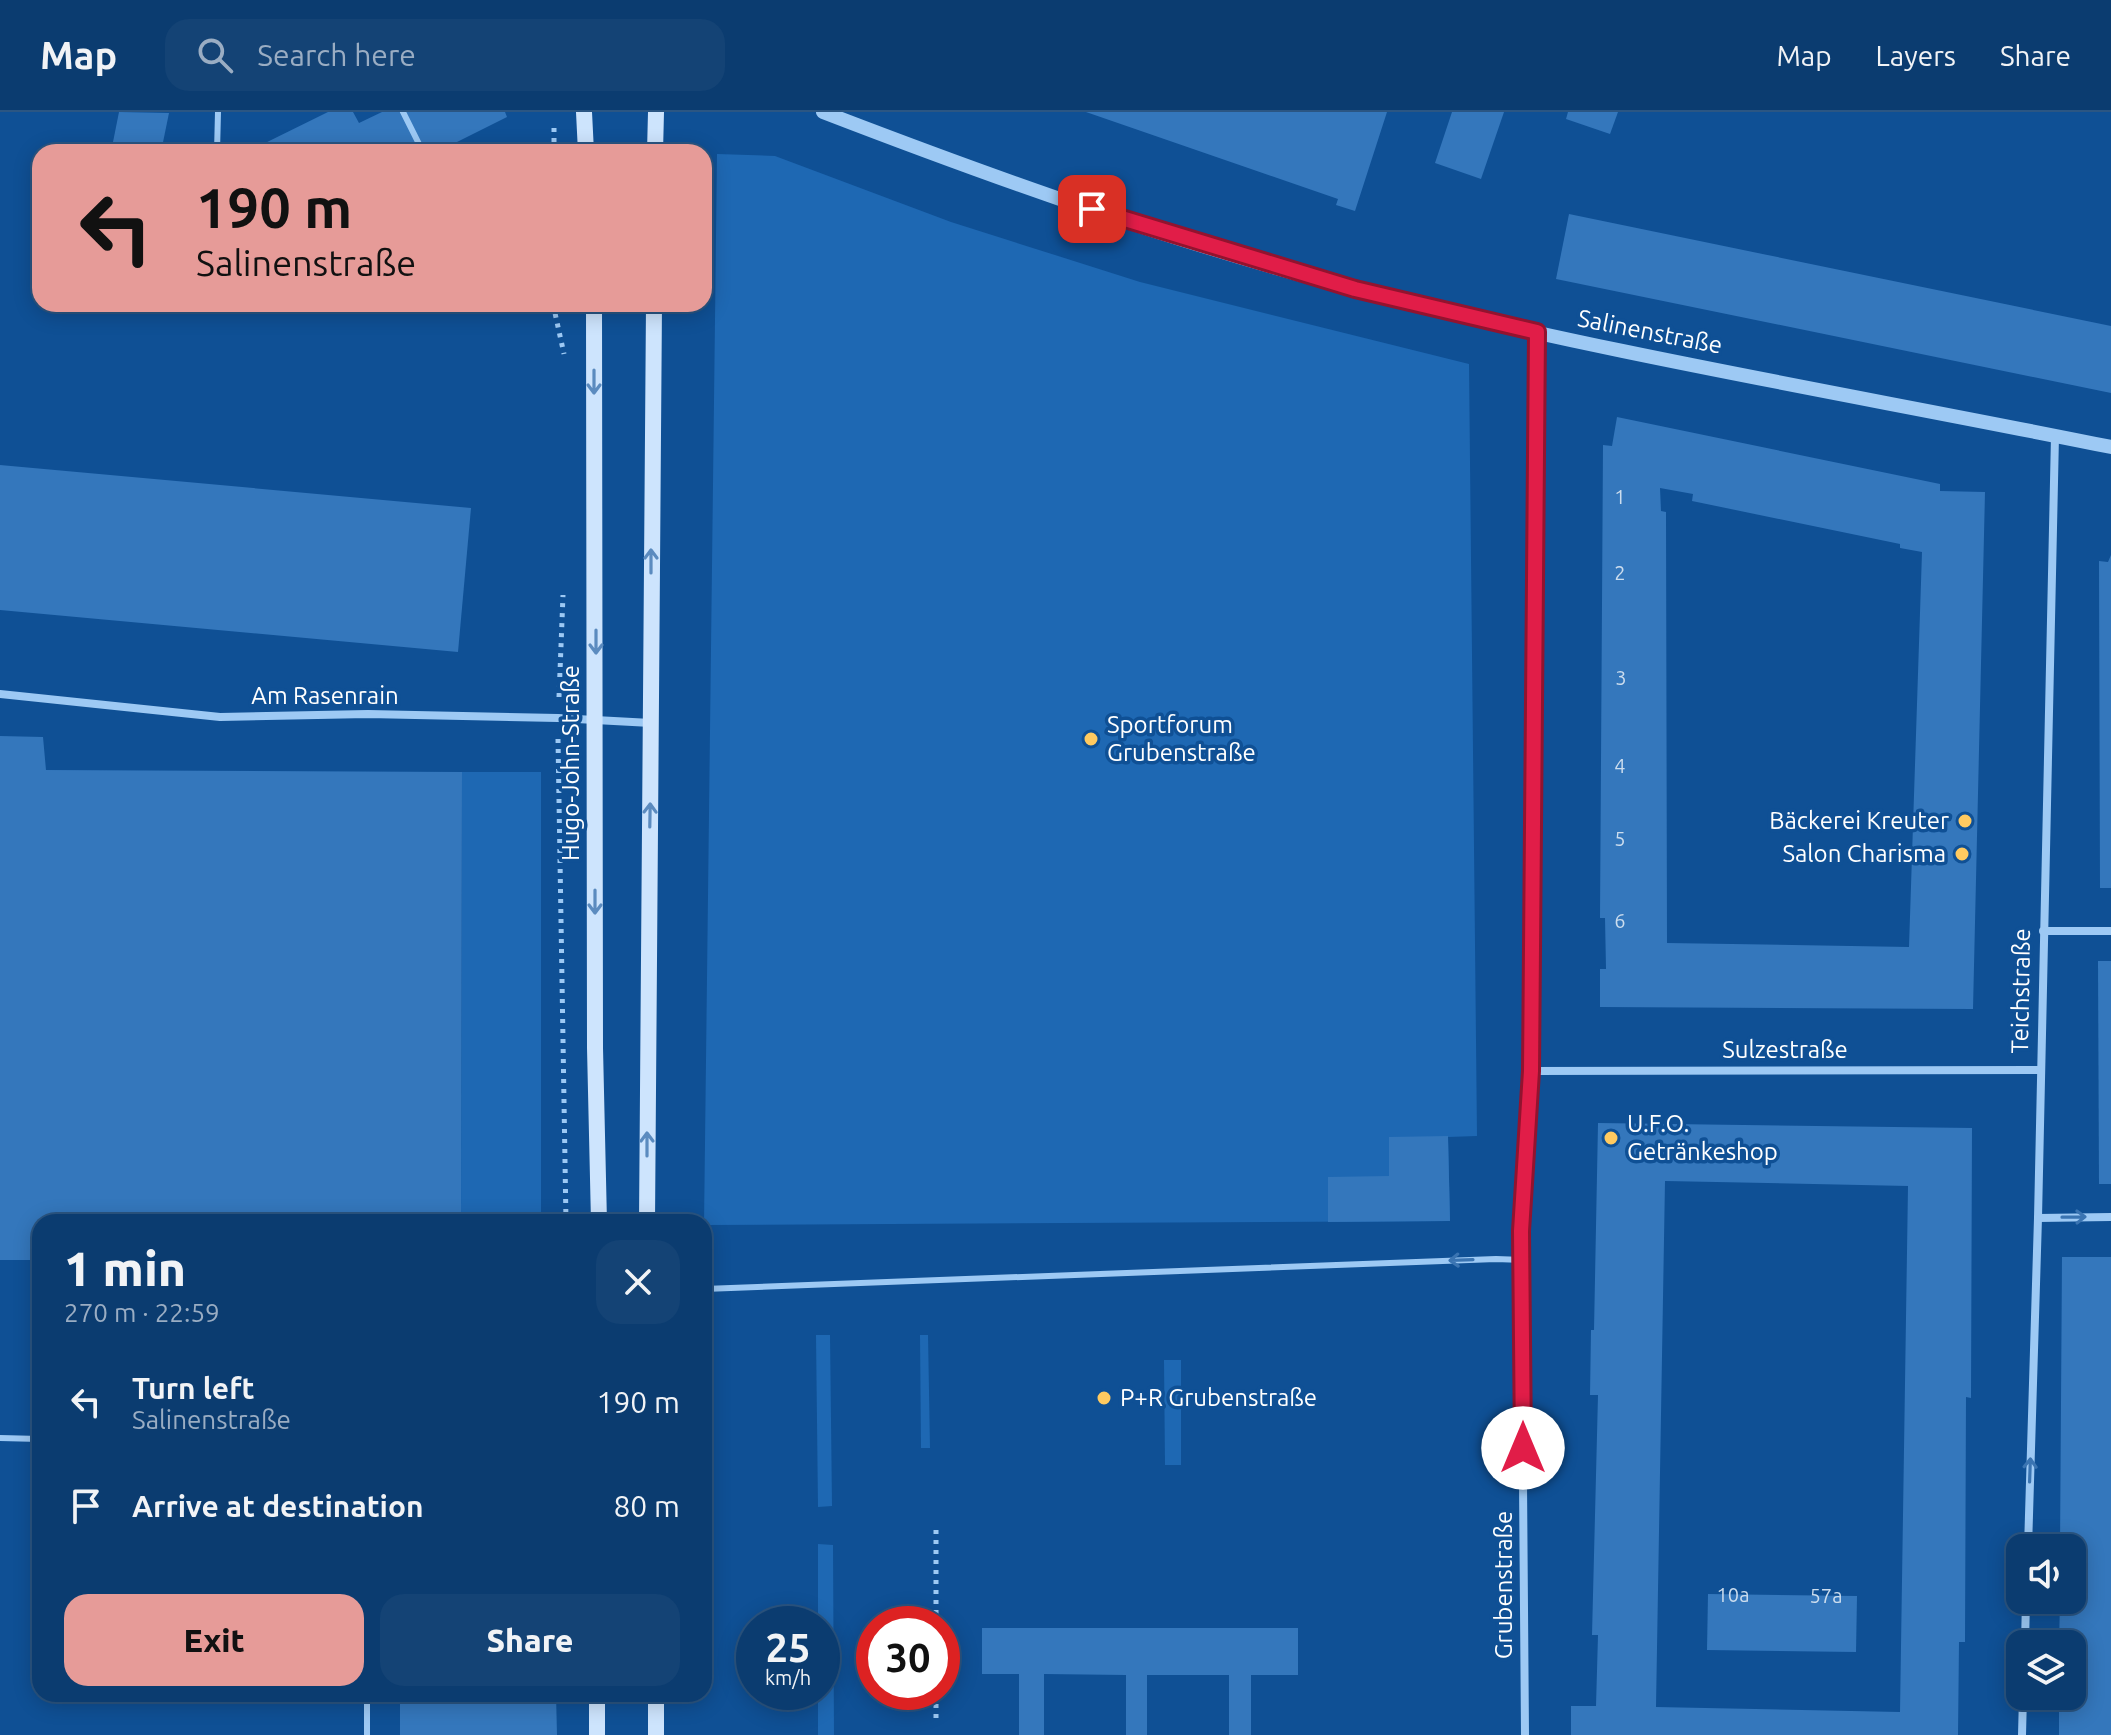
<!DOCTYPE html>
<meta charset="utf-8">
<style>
:root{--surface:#0b3c70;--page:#144375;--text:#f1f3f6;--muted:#9aadc3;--line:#2b5683;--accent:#e69b98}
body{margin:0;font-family:Ubuntu,sans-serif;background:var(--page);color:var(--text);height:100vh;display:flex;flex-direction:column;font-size:30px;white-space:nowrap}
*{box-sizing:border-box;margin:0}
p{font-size:26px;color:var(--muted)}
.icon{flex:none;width:44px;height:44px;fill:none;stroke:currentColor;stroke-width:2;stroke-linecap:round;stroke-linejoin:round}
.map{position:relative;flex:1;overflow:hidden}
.drawer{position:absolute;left:32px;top:1102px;width:680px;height:488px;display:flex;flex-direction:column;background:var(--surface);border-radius:24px;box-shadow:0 4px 20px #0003,0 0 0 2px var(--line)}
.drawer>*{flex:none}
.banner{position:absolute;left:32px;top:32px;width:680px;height:168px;border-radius:24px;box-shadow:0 4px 20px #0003,0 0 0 2px var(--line);background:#e69b98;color:#111;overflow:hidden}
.tools{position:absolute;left:2006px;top:1422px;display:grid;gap:16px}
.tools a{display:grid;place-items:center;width:80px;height:80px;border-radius:16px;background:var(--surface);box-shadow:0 4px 20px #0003,0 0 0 2px var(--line);font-size:40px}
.speed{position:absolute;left:736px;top:1494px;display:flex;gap:16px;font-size:40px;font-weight:700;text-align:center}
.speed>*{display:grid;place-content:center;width:104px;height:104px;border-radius:50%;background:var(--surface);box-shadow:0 4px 20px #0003,0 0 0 2px var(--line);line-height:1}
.speed small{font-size:20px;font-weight:400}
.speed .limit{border:12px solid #d22;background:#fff;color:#111}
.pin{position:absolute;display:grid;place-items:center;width:68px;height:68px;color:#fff;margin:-34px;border-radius:16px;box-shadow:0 4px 12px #0006}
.me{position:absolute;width:88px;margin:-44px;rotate:0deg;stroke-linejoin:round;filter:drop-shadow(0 0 6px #0008)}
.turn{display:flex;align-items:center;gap:28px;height:168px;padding:0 32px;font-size:36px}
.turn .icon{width:104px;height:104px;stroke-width:2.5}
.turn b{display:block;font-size:56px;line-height:68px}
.round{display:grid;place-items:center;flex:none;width:84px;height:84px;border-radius:24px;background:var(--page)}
.headline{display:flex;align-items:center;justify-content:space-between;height:136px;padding:0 32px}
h1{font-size:48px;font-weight:800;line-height:60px}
.button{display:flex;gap:16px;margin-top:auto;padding:16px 32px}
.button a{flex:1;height:92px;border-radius:24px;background:var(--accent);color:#111;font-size:32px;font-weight:800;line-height:92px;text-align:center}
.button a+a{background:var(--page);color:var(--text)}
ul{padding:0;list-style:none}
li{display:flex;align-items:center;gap:24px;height:104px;padding:0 32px}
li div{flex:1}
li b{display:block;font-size:30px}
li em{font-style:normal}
header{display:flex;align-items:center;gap:48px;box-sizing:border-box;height:112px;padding:0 40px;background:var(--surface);border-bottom:2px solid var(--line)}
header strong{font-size:38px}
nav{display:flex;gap:44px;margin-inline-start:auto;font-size:28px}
.search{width:560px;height:72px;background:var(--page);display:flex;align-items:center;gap:20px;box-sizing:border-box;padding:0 28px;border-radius:24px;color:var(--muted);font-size:30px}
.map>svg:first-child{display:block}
</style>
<header>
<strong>Map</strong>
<div class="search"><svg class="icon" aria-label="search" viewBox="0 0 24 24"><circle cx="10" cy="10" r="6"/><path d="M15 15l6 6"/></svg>Search here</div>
<nav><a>Map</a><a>Layers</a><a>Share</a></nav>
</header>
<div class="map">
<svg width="2111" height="1623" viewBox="0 0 2111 1623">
<rect width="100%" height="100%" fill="#0f5095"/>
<g fill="#1e68b3">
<path d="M717,42l58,2 176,66 189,60 329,82 8,772 -29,1 2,84 -746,4z"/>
<path d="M462,660h79v450h-80z"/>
<path d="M816,1223h14l2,171 -14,1z"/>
<path d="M920,1223h8l2,113h-9z"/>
<path d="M1164,1248h17v105h-16z"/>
<path d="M818,1432l15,1 1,190h-16v-43h4v-68h-4z"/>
</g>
<g fill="#3477bc" fill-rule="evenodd">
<path d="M119,0l50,1 -8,39h-50z"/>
<path d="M328,0h25l6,11 23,-11h123l2,5 -70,35h-178l-2,-5z"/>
<path d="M1086,0h301l-32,99 -19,-6 2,-6z"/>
<path d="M1452,0h52l-23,67 -46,-16z"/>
<path d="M1568,0h50l-8,22 -44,-15z"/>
<path d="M1569,102l542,112v67l-555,-114z"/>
<path d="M1617,305l323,67v7l45,1 -12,517 -373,-2v-38h6l-1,-51h-5l3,-473 9,1zM1660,376l33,6 -1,7 208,43v4l22,4 -13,395 -242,-4 -1,-431 -5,-1z"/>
<path d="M0,353l471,43 -13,144 -458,-42z"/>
<path d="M2111,443v333h-11l-1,-327 9,1z"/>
<path d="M0,624l43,1 3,33 416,2 -1,450h-421v38h-40z"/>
<path d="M2098,849h13v223h-12z"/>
<path d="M1598,1011l374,5 -1,270 -5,-1 -1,245h-6l-1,93h-387v-29h25l2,-71h-6l6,-240h-8l1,-65h3zM1665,1069l243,5 -8,526 -244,-5z"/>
<path d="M1448,1024l2,85 -122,1v-45l61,-1v-39z"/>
<path d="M2062,1145h49v478h-52v-39h13v-52h-13l1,-44h12v-52h-12z"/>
<path d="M1708,1482l149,2 -1,56 -149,-2z"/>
<path d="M982,1516h316v47h-47v60h-22v-60h-82v60h-21v-60l-82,-1v61h-25v-61h-37z"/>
<path d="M400,1582h156l1,41h-157z"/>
</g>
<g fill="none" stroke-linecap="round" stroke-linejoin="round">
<g stroke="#9dc9f4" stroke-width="5" stroke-dasharray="4 6" stroke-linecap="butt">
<path d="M554,40v-27"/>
<path d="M553,192l11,50"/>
<path d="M559,585l4,-102"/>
<path d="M558,627l8,483"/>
<path d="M936,1512v-99"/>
<path d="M936,1606v-26"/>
</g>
<g stroke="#9dc9f4" stroke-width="6">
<path d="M403,0l20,40"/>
<path d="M217,40l1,-40"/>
<path d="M704,1177l792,-30 27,1"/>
<path d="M0,1326l40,1"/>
<path d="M367,1623v-41"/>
</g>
<g stroke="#9dc9f4" stroke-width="8">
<path d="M0,582l220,23 148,-3 190,4 93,5"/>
<path d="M2043,819h68"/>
<path d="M1531,959l508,-1"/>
<path d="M2038,1106l73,-1"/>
<path d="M2028,1436l10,-330 17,-782"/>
<path d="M2025,1532l1,-44"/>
<path d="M1525,1623l-4,-504 10,-160 6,-739"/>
<path d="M2022,1623l1,-39"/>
</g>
<path stroke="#9dc9f4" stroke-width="14" d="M823,0c174,67 353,131 534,178 249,64 503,106 754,157"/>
<g stroke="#cde4fd" stroke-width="16">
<path d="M584,0l2,40"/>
<path d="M655,40l1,-40"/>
<path d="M594,192l1,744 4,174"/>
<path d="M647,1110l7,-918"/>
<path d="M656,1582v41"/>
<path d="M597,1623v-41"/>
</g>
</g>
<defs><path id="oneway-shaft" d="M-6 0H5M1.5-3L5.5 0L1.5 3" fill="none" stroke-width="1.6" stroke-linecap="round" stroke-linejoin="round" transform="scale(2)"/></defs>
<g stroke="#5b8bbf">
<use href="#oneway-shaft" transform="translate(594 270) rotate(90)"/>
<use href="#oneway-shaft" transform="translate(651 449) rotate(-90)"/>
<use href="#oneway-shaft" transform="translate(596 530) rotate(90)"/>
<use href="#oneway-shaft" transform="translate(650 703) rotate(-89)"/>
<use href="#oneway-shaft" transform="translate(595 790) rotate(90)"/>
<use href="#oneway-shaft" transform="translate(647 1032) rotate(-90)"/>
</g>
<g stroke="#3a74b2">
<use href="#oneway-shaft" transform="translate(2074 1105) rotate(-1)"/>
<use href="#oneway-shaft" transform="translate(1461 1148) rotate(178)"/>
<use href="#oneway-shaft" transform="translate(2030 1358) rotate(-88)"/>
</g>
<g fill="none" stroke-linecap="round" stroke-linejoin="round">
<defs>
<path id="route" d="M1092,97l263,80 182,43 -6,739 -10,160 2,217"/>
</defs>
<use href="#route" stroke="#92132f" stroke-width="20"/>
<use href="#route" stroke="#e11d48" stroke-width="14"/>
</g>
<g fill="#ffca60" stroke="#0f5095" stroke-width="3">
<circle cx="1091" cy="627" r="8"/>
<circle cx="1965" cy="709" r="8"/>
<circle cx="1962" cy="742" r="8"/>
<circle cx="1611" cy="1026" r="8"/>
<circle cx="1104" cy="1286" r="8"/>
</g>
<g text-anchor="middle" stroke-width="7" stroke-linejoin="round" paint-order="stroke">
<g font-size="20" fill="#cde">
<text x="1620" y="392">1</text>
<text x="1620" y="468">2</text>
<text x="1621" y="573">3</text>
<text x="1620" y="661">4</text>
<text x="1620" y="734">5</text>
<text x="1620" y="816">6</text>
<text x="1733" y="1490">10a</text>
<text x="1826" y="1491">57a</text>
</g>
<g font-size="24" fill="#fff" stroke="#0f5095">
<text transform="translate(1650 220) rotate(11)" y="8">Salinenstraße</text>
<text x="325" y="592">Am Rasenrain</text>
<text transform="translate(571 651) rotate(-90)" y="8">Hugo-John-Straße</text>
<text transform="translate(2021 879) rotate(-89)" y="8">Teichstraße</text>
<text x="1785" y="946">Sulzestraße</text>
<text transform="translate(1504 1473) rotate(-90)" y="8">Grubenstraße</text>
</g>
<g font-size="24" fill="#fff" stroke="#0f5095" text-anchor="start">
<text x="1107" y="621">Sportforum<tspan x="1107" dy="28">Grubenstraße</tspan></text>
<text x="1949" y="717" text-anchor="end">Bäckerei Kreuter</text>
<text x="1946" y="750" text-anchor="end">Salon Charisma</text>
<text x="1627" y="1020">U.F.O.<tspan x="1627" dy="28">Getränkeshop</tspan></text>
<text x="1120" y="1294">P+R Grubenstraße</text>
</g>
</g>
</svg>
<div class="tools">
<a><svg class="icon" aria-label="sound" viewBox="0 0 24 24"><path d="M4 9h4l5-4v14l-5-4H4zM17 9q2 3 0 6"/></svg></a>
<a><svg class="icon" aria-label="layers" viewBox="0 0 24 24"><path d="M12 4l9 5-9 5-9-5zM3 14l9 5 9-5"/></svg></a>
</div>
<div class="speed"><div>25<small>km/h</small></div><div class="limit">30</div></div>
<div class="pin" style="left:1092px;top:97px;background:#d93025"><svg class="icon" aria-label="arrive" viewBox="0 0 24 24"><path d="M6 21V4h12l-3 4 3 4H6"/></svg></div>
<svg class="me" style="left:1523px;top:1336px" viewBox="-20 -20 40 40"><circle r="19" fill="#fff"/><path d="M0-13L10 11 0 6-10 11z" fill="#e11d48"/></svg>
<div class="banner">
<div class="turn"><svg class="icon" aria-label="left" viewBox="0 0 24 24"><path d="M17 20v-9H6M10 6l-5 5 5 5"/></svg><div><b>190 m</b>Salinenstraße</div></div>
</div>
<section class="drawer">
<div class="headline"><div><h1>1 min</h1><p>270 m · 22:59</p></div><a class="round"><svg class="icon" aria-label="close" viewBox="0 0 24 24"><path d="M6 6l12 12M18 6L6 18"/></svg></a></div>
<ul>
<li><svg class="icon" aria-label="left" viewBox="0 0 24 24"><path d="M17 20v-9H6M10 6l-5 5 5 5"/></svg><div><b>Turn left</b><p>Salinenstraße</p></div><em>190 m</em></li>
<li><svg class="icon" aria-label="arrive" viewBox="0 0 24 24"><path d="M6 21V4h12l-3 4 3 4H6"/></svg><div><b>Arrive at destination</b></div><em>80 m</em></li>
</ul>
<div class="button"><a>Exit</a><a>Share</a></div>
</section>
</div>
